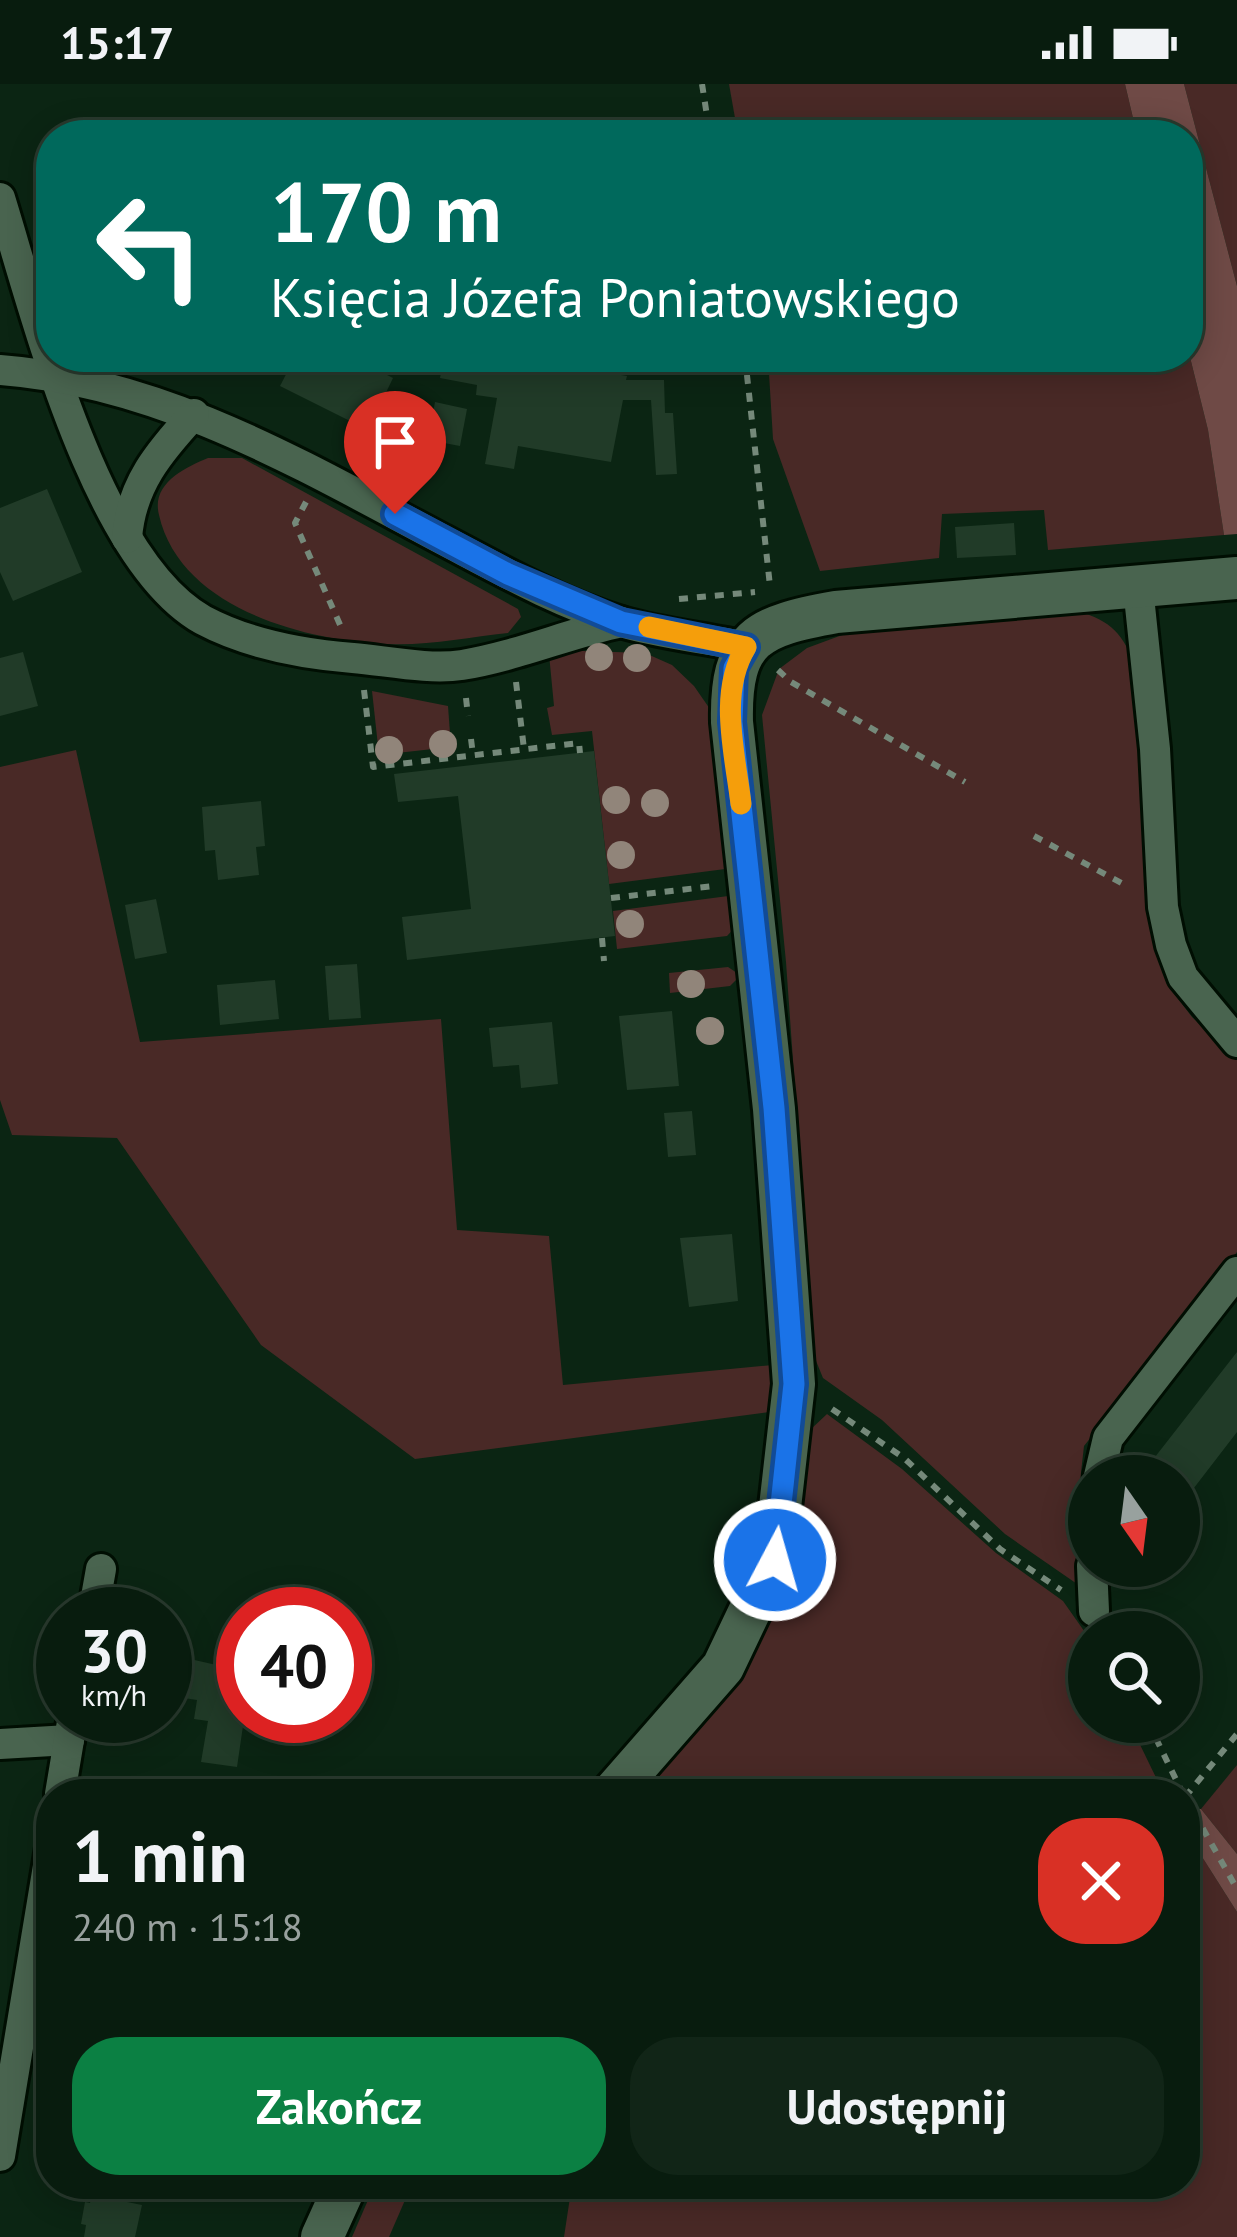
<!DOCTYPE html>
<html lang="pl">
<meta charset="utf-8">
<style>
:root{--surface:#081c0e;--page:#112517;--text:#f1f3f6;--muted:#98a19e;--line:#293a2e;--accent:#0b8043}
body{margin:0;font-family:"PT Sans",sans-serif;background:var(--page);color:var(--text);height:100vh;display:flex;flex-direction:column;font-size:45px;white-space:nowrap}
*{box-sizing:border-box;margin:0}
p{font-size:39px;color:var(--muted)}
.icon{flex:none;width:66px;height:66px;fill:none;stroke:currentColor;stroke-width:2;stroke-linecap:round;stroke-linejoin:round}
.map{position:relative;flex:1;overflow:hidden}
.drawer{position:absolute;left:36px;top:1695px;width:1164px;height:420px;display:flex;flex-direction:column;background:var(--surface);border-radius:48px;box-shadow:0 6px 30px #0003,0 0 0 3px var(--line)}
.drawer>*{flex:none}
.top-card{position:absolute;left:36px;top:36px;width:1167px;height:252px;border-radius:48px;box-shadow:0 6px 30px #0003,0 0 0 3px var(--line);background:#00695c;color:#fff;overflow:hidden}
.needle{width:78px;rotate:166deg}
.controls{position:absolute;left:1068px;top:1371px;display:grid;gap:24px}
.controls a{display:grid;place-items:center;width:132px;height:132px;border-radius:50%;background:var(--surface);box-shadow:0 6px 30px #0003,0 0 0 3px var(--line);font-size:60px}
.speed{position:absolute;left:36px;top:1503px;display:flex;gap:24px;font-size:60px;font-weight:700;text-align:center}
.speed>*{display:grid;place-content:center;width:156px;height:156px;border-radius:50%;background:var(--surface);box-shadow:0 6px 30px #0003,0 0 0 3px var(--line);line-height:1}
.speed small{font-size:30px;font-weight:400}
.speed .limit{border:18px solid #d22;background:#fff;color:#111}
.pin{position:absolute;display:grid;place-items:center;width:102px;height:102px;color:#fff;margin:-123px -51px;border-radius:50% 50% 50% 0;rotate:-45deg;box-shadow:0 0 12px #0007}
.pin .icon{rotate:45deg}
.me{position:absolute;width:132px;margin:-66px;rotate:6deg;stroke-linejoin:round;filter:drop-shadow(0 0 9px #0008)}
.turn{display:flex;align-items:center;gap:42px;height:252px;padding:0 36px;font-size:54px}
.turn .icon{width:156px;height:156px;stroke-width:2.5}
.turn b{display:block;font-size:84px;line-height:102px}
.round{display:grid;place-items:center;flex:none;width:126px;height:126px;border-radius:48px;background:var(--page)}
.head{display:flex;align-items:center;justify-content:space-between;height:204px;padding:0 36px}
h1{font-size:72px;font-weight:800;line-height:90px}
.action{display:flex;gap:24px;margin-top:auto;padding:24px 36px}
.action a{flex:1;height:138px;border-radius:48px;background:var(--accent);color:#fff;font-size:48px;font-weight:800;line-height:138px;text-align:center}
.action a+a{background:var(--page);color:var(--text)}
.status{display:flex;justify-content:space-between;align-items:center;height:84px;padding:0 60px;background:var(--surface);direction:ltr}
.status svg{height:33px;fill:currentColor}
.map>svg:first-child{display:block}
</style>
<div class="status"><b>15:17</b><svg viewBox="0 0 49 12"><path d="M0 12V9h3v3zM5 12V6h3v6zM10 12V3h3v9zM15 12V0h3v12zM26 1h20v11H26zM47 4h2v5h-2z"/></svg></div>
<div class="map">
<svg width="1237" height="2153" viewBox="0 0 1237 2153">
<rect width="100%" height="100%" fill="#0b2513"/>
<g fill="#492926">
<path d="M729,0h396l12,51h-399z"/>
<path d="M1184,0h53v202z"/>
<path d="M1188,265l20,81 16,105 -176,15 -4,-40 -102,4 -3,44 -119,13 -47,-132 -5,-82h420z"/>
<path d="M208,374h34l276,151 3,8 -13,16c-39,4 -81,13 -121,11 -82,-3 -207,-36 -228,-129 -8,-31 25,-47 49,-57z"/>
<path d="M1072,526c34,8 50,20 62,54l18,271 15,49 25,33 45,43v192l-153,194 -6,53 2,87 -75,-52 -123,-114 -59,-42 -9,-22 -28,-394 -24,-247 17,-46 28,-21 46,-17z"/>
<path d="M553,566l92,3 27,12 22,21 18,26 21,156 -124,16 -17,-153 -40,4 -5,-27 7,-2 -5,-52z"/>
<path d="M372,607l76,15 3,41 -72,8z"/>
<path d="M76,666l64,292 301,-23 16,211 92,6 14,149 210,-20 4,46 -362,48 -154,-114 -144,-207 -105,-3 -12,-35v-333z"/>
<path d="M736,811l1,30 -10,11 -110,13 -4,-38z"/>
<path d="M728,883l9,6v6l-7,7 -60,7 -1,-20z"/>
<path d="M827,1330l75,55 94,84 67,48 26,37v84h40l35,72h-529l103,-118 60,-110 12,-136z"/>
<path d="M1237,1681v89l-36,-45z"/>
<path d="M1185,1746l52,82v325h-673l8,-53h613z"/>
<path d="M375,2100h37l-23,53h-37z"/>
</g>
<g fill="#6f4a46">
<path d="M1125,0h59l53,202v248l-13,1 -16,-105 -20,-81v-214h-51z"/>
<path d="M1185,1724l16,1 36,45v58l-52,-82z"/>
</g>
<g fill="#213b28">
<path d="M159,34l6,17h-54v-1z"/>
<path d="M216,273h41l-5,12z"/>
<path d="M295,273h56l42,21 -25,52 -88,-44z"/>
<path d="M504,273h114l-3,17 12,2 -1,4h38l1,33h8l4,61 -21,1 -5,-75h-28l-12,62 -93,-16 -4,23 -29,-5 12,-66 -21,-3 1,-10 -37,-7 4,-20 58,10z"/>
<path d="M435,318l32,7 -7,37 -32,-6z"/>
<path d="M47,405l35,83 -69,29 -13,-29v-64z"/>
<path d="M1014,439l2,32 -59,3 -2,-31z"/>
<path d="M23,568l15,54 -38,10v-58z"/>
<path d="M594,667l21,185 -208,24 -5,-43 69,-8 -13,-113 -60,6 -4,-28z"/>
<path d="M261,717l4,45 -9,1 3,28 -41,5 -3,-30 -10,1 -3,-44z"/>
<path d="M156,815l11,54 -32,6 -10,-54z"/>
<path d="M357,880l4,54 -32,2 -4,-54z"/>
<path d="M275,896l4,39 -59,6 -3,-40z"/>
<path d="M672,927l7,75 -52,4 -8,-74z"/>
<path d="M552,938l6,62 -37,4 -2,-23 -26,2 -4,-39z"/>
<path d="M692,1027l4,44 -28,2 -4,-44z"/>
<path d="M732,1150l6,67 -49,6 -9,-69z"/>
<path d="M1237,1268v80l-50,65 -8,-6v-15h-19l-12,-10z"/>
<path d="M190,1575l53,12v45h24l-2,13 -22,-3 -6,41 -36,-5 7,-41 -14,-2 3,-19 -13,-2z"/>
<path d="M92,2111l50,10 -7,32h-51l2,-12 -5,-1 4,-22 5,1z"/>
</g>
<g fill="none" stroke-linecap="round" stroke-linejoin="round">
<defs>
<g id="street">
<path d="M0,114c35,113 96,362 203,422 45,24 100,34 150,38 34,3 76,12 109,7 55,-9 105,-31 159,-43"/>
<path d="M0,286c164,12 305,97 447,172 55,29 114,62 174,80 40,12 84,16 125,25"/>
<path d="M127,454c4,-53 32,-86 67,-124"/>
<path d="M1138,503l17,162 8,158 8,38 12,32 54,65"/>
<path d="M1099,1392l9,-38 129,-166"/>
<path d="M1092,1482l2,45"/>
<path d="M93,1530l8,-45"/>
<path d="M0,1660l69,-4"/>
<path d="M60,1710l13,-78"/>
<path d="M0,2072l51,-308"/>
</g>
<g id="secondary">
<path d="M612,1710l111,-127 51,-107 20,-176 -20,-275 -42,-387c-2,-85 26,-96 104,-110l401,-34"/>
<path d="M322,2153l24,-53"/>
</g>
</defs>
<use href="#street" stroke="#000e02" stroke-width="36"/>
<use href="#secondary" stroke="#000e02" stroke-width="48"/>
<g stroke="#75897a" stroke-width="6" stroke-dasharray="9 9" stroke-linecap="butt">
<path d="M702,0l8,51"/>
<path d="M745,273l25,229"/>
<path d="M306,418l-11,21 46,104"/>
<path d="M679,515l76,-7"/>
<path d="M778,586l13,12 174,100"/>
<path d="M516,598l8,67"/>
<path d="M364,606l9,77 206,-24 1,10"/>
<path d="M466,614l2,18"/>
<path d="M471,655l2,16"/>
<path d="M1034,752l95,51"/>
<path d="M611,814l103,-12"/>
<path d="M602,854l2,23"/>
<path d="M832,1325l72,49 96,91 61,41"/>
<path d="M1148,1638l35,72"/>
<path d="M1185,1713l52,92"/>
<path d="M1185,1713l52,-63"/>
</g>
<use href="#street" stroke="#49644f" stroke-width="30"/>
<use href="#secondary" stroke="#49644f" stroke-width="42"/>
</g>
<g fill="#91857a">
<circle cx="599" cy="573" r="14"/>
<circle cx="637" cy="574" r="14"/>
<circle cx="443" cy="660" r="14"/>
<circle cx="389" cy="666" r="14"/>
<circle cx="616" cy="716" r="14"/>
<circle cx="655" cy="719" r="14"/>
<circle cx="621" cy="771" r="14"/>
<circle cx="630" cy="840" r="14"/>
<circle cx="691" cy="900" r="14"/>
<circle cx="710" cy="947" r="14"/>
</g>
<g fill="none" stroke-linecap="round" stroke-linejoin="round">
<defs>
<path id="route" d="M395,430l113,60 113,48 125,25 -12,21 -2,54 42,386 20,276 -19,176"/>
</defs>
<use href="#route" stroke="#114b97" stroke-width="30"/>
<use href="#route" stroke="#1a73e8" stroke-width="21"/>
<path stroke="#f59e0b" stroke-width="21" d="M649,543l97,20c-28,46 -11,106 -5,157"/>
</g>
</svg>
<div class="controls">
<a><svg class="needle" viewBox="-14 -14 28 28"><path d="M0-13l5 13h-10z" fill="#e53935"/><path d="M0 13l5-13h-10z" fill="#98a19e"/></svg></a>
<a><svg class="icon" aria-label="search" viewBox="0 0 24 24"><circle cx="10" cy="10" r="6"/><path d="M15 15l6 6"/></svg></a>
</div>
<div class="speed"><div>30<small>km/h</small></div><div class="limit">40</div></div>
<div class="pin" style="left:395px;top:430px;background:#d93025"><svg class="icon" aria-label="arrive" viewBox="0 0 24 24"><path d="M6 21V4h12l-3 4 3 4H6"/></svg></div>
<svg class="me" style="left:775px;top:1476px" viewBox="-20 -20 40 40"><circle r="17" fill="#1a73e8" stroke="#fff" stroke-width="3"/><path d="M0-11L8 9 0 5-8 9z" fill="#fff"/></svg>
<div class="top-card">
<div class="turn"><svg class="icon" aria-label="left" viewBox="0 0 24 24"><path d="M17 20v-9H6M10 6l-5 5 5 5"/></svg><div><b>170 m</b>Księcia Józefa Poniatowskiego</div></div>
</div>
<section class="drawer">
<div class="head"><div><h1>1 min</h1><p>240 m · 15:18</p></div><a class="round" style="background:#d93025;color:#fff"><svg class="icon" aria-label="close" viewBox="0 0 24 24"><path d="M6 6l12 12M18 6L6 18"/></svg></a></div>
<div class="action"><a>Zakończ</a><a>Udostępnij</a></div>
</section>
</div>
